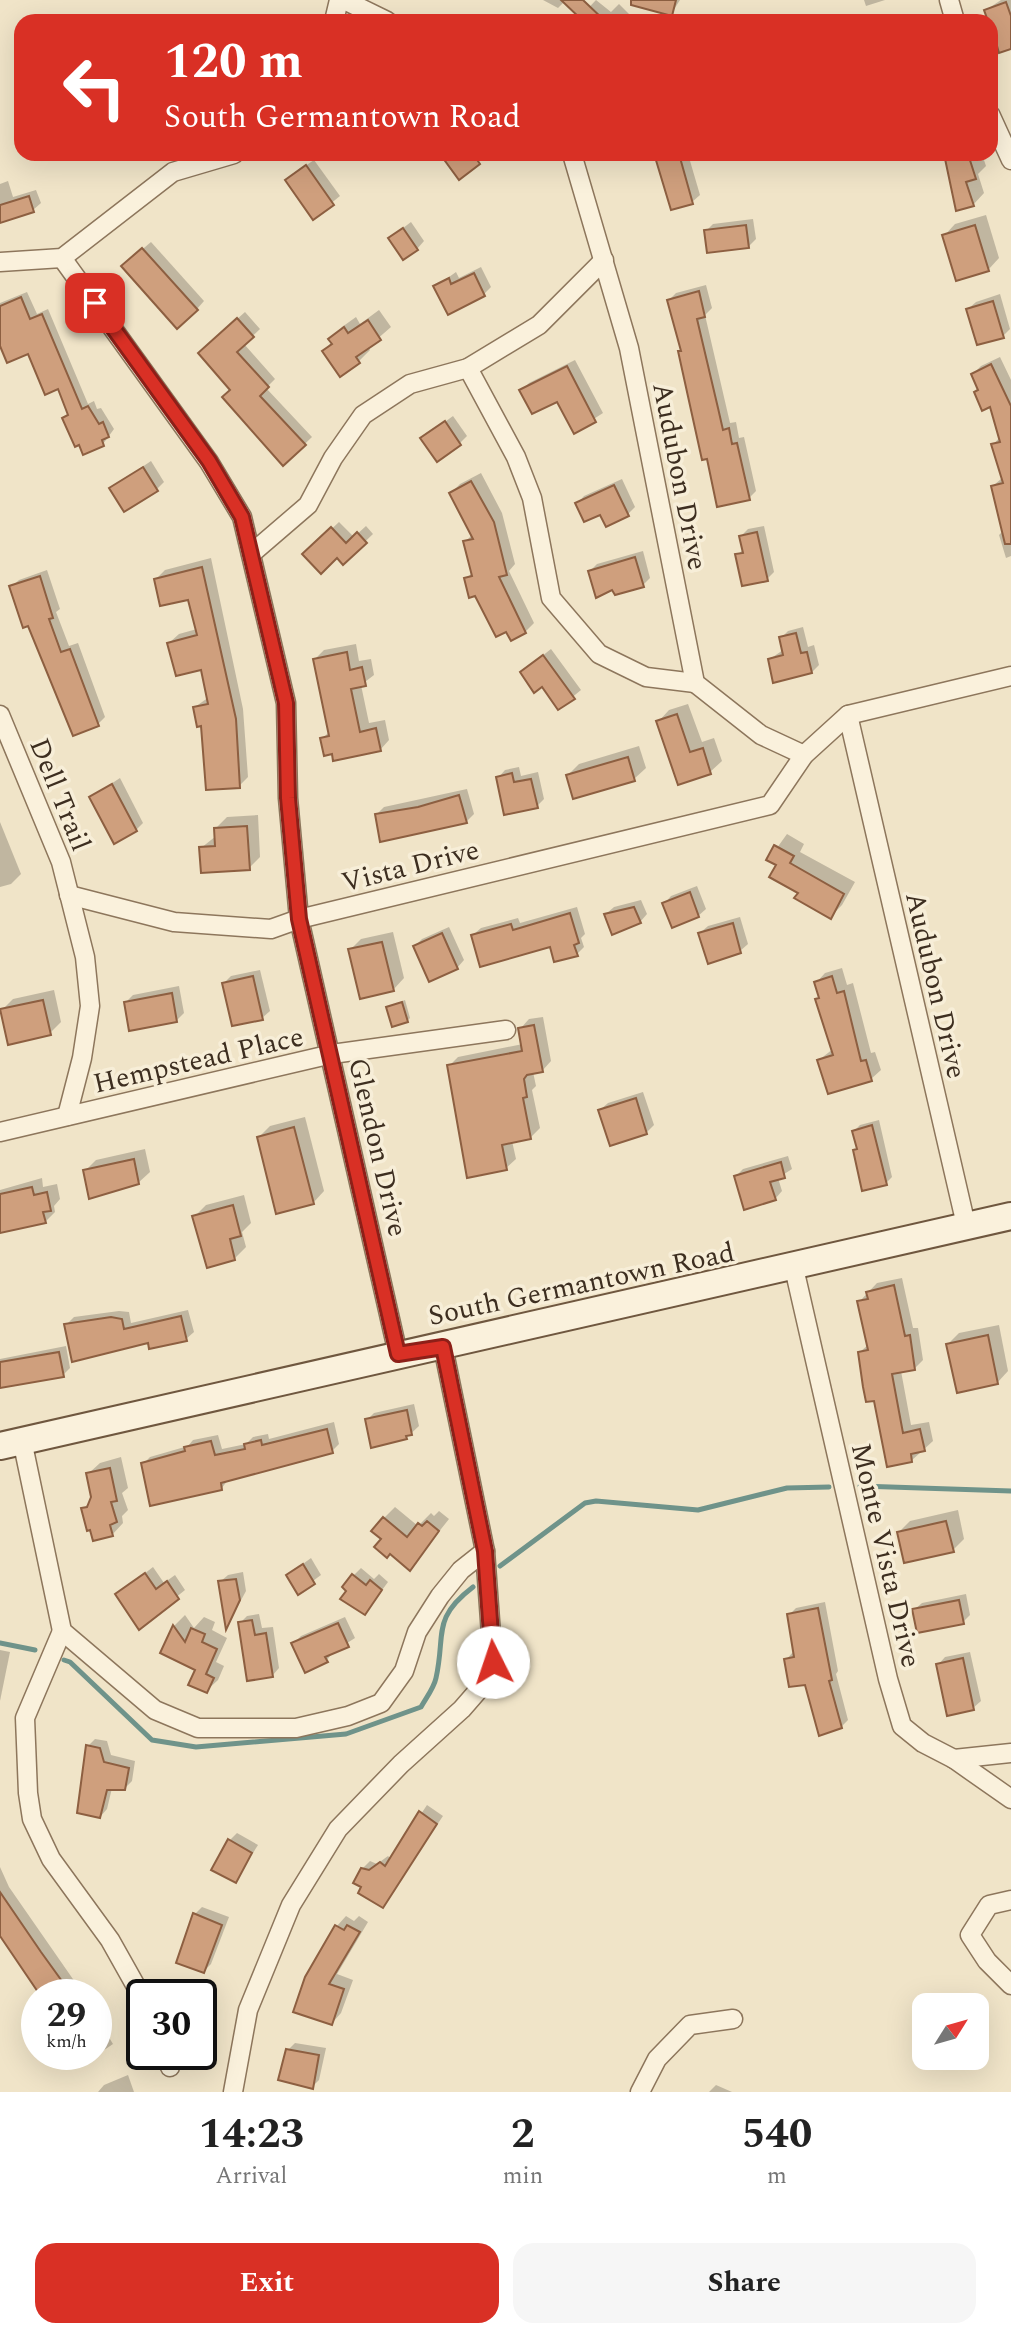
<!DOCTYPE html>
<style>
:root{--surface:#fff;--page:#f6f6f6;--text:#222;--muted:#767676;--accent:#d93025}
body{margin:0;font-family:Spectral,serif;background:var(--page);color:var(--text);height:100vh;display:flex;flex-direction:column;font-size:26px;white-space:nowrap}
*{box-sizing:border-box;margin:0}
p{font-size:23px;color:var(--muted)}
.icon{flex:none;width:38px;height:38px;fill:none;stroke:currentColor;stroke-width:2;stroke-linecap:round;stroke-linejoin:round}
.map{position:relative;height:2092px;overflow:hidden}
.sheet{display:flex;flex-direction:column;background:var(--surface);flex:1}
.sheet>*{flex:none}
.top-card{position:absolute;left:14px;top:14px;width:984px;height:147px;border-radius:21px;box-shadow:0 7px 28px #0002;background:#d93025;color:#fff;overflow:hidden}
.needle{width:46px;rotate:53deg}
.controls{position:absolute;left:912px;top:1993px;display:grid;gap:14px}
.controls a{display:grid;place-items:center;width:77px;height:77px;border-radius:14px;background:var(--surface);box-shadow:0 7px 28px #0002;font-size:35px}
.speed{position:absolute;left:21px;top:1979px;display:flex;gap:14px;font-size:35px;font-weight:700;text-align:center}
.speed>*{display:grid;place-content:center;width:91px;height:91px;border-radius:50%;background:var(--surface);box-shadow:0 7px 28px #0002;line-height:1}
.speed small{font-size:18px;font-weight:400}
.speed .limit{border:4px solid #111;border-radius:10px;background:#fff;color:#111}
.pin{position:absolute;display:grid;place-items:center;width:60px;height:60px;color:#fff;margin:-30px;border-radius:14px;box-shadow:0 4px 10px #0006}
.me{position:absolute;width:77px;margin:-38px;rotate:356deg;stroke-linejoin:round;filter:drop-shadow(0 0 5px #0008)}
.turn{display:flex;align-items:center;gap:24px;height:147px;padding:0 35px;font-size:32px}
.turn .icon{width:91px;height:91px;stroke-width:2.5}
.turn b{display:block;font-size:49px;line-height:60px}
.eta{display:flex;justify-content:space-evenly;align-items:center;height:119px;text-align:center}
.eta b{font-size:42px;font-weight:700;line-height:49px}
.primary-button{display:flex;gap:14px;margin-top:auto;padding:14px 35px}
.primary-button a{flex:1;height:80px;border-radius:21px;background:var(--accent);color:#fff;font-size:28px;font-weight:700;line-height:80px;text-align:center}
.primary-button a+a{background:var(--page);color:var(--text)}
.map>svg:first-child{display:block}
</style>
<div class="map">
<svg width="1011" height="2092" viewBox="0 0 1011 2092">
<rect width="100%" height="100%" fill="#f0e4c8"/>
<g fill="#0003">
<path d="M543,0h23l-8,8z"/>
<path d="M596,0l15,12 8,-8 17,17h-50l-5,-5z"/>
<path d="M656,0h24l-9,14z"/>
<path d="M864,0h21l-19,6z"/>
<path d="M1001,0h10v47l-11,4 -14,-41z"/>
<path d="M346,154h14l-12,5z"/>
<path d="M442,154h43l1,2 -27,21z"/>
<path d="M660,154h28l12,41 -8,7 -35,-45z"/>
<path d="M946,154h36l4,12 -8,8 6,19 -11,12 -16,4z"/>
<path d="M314,160l26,36 -26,21 -19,-44z"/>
<path d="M8,181l5,16 23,-7 5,13 -8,7 -33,11v-37z"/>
<path d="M986,215l13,43 -11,12 -44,-34 11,-12z"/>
<path d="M753,219l3,20 -7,7 -43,-15 7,-7z"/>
<path d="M411,222l13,19 -7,8 -27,-11z"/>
<path d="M151,242l53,59 -7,8 -66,-50z"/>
<path d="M481,267l10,20 -7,7 -49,-7 21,-15 3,6z"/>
<path d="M706,285l6,23 -7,7 25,108 6,-1 3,16 5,-1 12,54 -7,7 -41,-41 -39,-157 7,-7z"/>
<path d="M27,292l10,22 11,-5 40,95 6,-3 3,8 4,-1 13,21 -11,15 -39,-26 5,-5 -10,-26 -30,-35 -29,-12v-37z"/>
<path d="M1000,294l10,35 -7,7 -35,-27 8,-7z"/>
<path d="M379,310l12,17 -23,20 2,3 -11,11 -35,-9 18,-25 14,-10 4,7z"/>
<path d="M245,312l15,17 -16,15 31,35 -9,9 46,49 -28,27 -52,-75 -25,-43z"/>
<path d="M1000,357l11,23v176l-5,2 -7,-23 5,-5 -11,-44 9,-8 -9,-33 7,-8 -9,-32 -15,-13 3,-3 -6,-15 8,-8z"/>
<path d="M575,360l28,53 -28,18 -18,-32 -35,-9 7,-7z"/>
<path d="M453,416l14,20 -7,7 -37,-5z"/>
<path d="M151,461l13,21 -7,7 -46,-1z"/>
<path d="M481,473l21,40 13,51 -6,7 25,52 -9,9 -59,-53 7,-7 -8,-30 8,-8 -22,-41 9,-9z"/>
<path d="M622,479l13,28 -7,7 -27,-2 -24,-8 7,-8z"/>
<path d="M339,522l15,15 12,-11 7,8 -30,29 -6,-7 -32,-2z"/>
<path d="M764,526l10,46 -7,7 -30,-24 7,-6 -3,-13 7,-7z"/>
<path d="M643,551l7,27 -7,7 -53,-14 7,-7z"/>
<path d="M211,558l32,151 5,68 -9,9 -44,-79 14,-10 -6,-29 -34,-25 10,-9 18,-5 -8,-31 -34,-18 10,-10z"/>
<path d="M47,570l13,39 -4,3 13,34 9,-3 27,74 -7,7 -87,-137 8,-7z"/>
<path d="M803,627l5,20 6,-2 5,20 -7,7 -42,-13 13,-9 -2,-12 7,-7z"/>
<path d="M356,644l3,17 12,-2 3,16 -13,10 8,38 16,-3 4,20 -9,10 -46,2 -12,-13 8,-8 -15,-72 9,-9z"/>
<path d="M551,649l30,41 -22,18 -17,-23 -20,-13z"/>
<path d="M688,704l14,38 12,-4 8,23 -12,11 -52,-50 11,-12z"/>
<path d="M639,746l7,22 -12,11 -66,-4 11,-11z"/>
<path d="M519,767l2,9 17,-4 6,27 -7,7 -39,-28 7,-8z"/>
<path d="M120,778l23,45 -7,7 -45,-33z"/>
<path d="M467,789l7,25 -8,8 -89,-8 7,-7z"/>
<path d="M258,815l2,42 -11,11 -48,-20 15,-12v-8l11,-11z"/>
<path d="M0,822l21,52 -10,10 -11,3z"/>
<path d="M787,834l17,10 -4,8 55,30 -13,23 -12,12 -30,-25 -22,-28 -9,-5z"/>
<path d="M697,886l9,23 -8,7 -34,-12 7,-8z"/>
<path d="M641,900l6,14 -7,8 -34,-8 8,-7z"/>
<path d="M577,907l8,27 -4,4 3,9 -7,7 -26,-9 -78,-10 8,-7 37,-10 2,5z"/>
<path d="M740,917l8,27 -8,7 -40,-18 8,-7z"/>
<path d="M449,927l15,33 -7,8 -42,-22 7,-7z"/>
<path d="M393,932l11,46 -11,12 -43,-40 11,-11z"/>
<path d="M842,968l5,17 6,-2 18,70 4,-1 6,18 -10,9 -52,-19 14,-11 -17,-66 9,-10z"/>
<path d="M260,970l10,41 -8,7 -38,-35 7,-7z"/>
<path d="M179,986l5,27 -7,7 -51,-18 7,-7z"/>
<path d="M54,990l7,32 -11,11 -48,-23 11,-11z"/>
<path d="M405,1000l5,18 -3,3 -19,-14z"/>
<path d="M543,1017l8,44 -9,10 -9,1 3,14 -4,4 8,38 -9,9 -19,4 4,18 -10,9 -57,-102 9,-9 65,-13 -3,-15 9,-10z"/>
<path d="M643,1092l11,33 -8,8 -46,-23 8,-7z"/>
<path d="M305,1117l19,74 -11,12 -54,-66 11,-11z"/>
<path d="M879,1120l13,57 -6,6 -32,-32 4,-4 -4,-16 6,-6z"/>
<path d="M145,1149l5,23 -12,11 -53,-12 11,-11z"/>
<path d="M788,1156l4,13 -14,9 4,13 -7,8 -39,-23 7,-7z"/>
<path d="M42,1178l1,9 14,-3 3,15 -6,7 1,6 -10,10 -45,10v-42z"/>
<path d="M244,1195l7,28 -9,9 4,15 -11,11 -41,-41 12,-12z"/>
<path d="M902,1278l11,50h5l5,32 -9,9 -13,2 10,54 18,-3 4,19 -22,20 -35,-62 -16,-47 9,-8 -10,-42 18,-19z"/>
<path d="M188,1310l6,22 -8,7 -37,1 -83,-15 8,-8 45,-6 10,1 2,11z"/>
<path d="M999,1325l9,46 -11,12 -49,-39 11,-11z"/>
<path d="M66,1346l4,22 -7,7 -63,12v-28z"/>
<path d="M414,1404l5,22 -13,12 -39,-18 7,-7z"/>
<path d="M334,1422l5,22 -7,7 -104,29 -7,9 -78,-25 7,-7 38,-11 5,-6 25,-5 4,14 24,-5 7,-7 15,-3 1,5z"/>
<path d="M121,1457l7,31 -6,5 6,17 -6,6 1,7 -11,12 -29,-26 9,-9 -4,-26 12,-11z"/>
<path d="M395,1507l23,19 13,-13 3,3 5,-5 10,8 -39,49 -27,-29 1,-21z"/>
<path d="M958,1510l6,29 -11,11 -55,-17 12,-12z"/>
<path d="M311,1558l10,17 -23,17 -10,-17z"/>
<path d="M153,1567l11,16 11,-8 10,15 -46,37 -22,-32z"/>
<path d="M361,1568l13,11 5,-5 9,8 -23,31 -11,-38z"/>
<path d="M243,1572l3,19 -19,35 -7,-44 8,-7z"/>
<path d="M966,1594l4,21 -7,7 -49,-12 8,-7z"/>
<path d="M825,1602l13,69 -2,3 12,46 -7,7 -55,-67 7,-8 -4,-37 7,-7z"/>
<path d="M259,1614l3,14 11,-1 6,41 -7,8 -32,-53 7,-7z"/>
<path d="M185,1615l9,13 10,-11 11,5 -3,8 15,8 -11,24 8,4 -6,14 -12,11 -9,-22 -35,-17 12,-26z"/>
<path d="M345,1617l10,21 -22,14 -6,8 -33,-17 7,-7z"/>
<path d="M0,1650l10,2 -10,49z"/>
<path d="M970,1652l11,49 -8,7 -35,-43 7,-8z"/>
<path d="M95,1739l12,2 4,14 24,6 -3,20 -7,7h-13l-5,21 -7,8 -12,-71z"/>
<path d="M427,1805l16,11 -60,89 -20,-18 -1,-18 8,-8 7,3 11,-8 3,3z"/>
<path d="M237,1833l21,12 -23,36 -5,-41z"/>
<path d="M0,1867l9,20 75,108h-41l-43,-63z"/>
<path d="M202,1907l27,10 -18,47 -7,7 -9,-57z"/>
<path d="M346,1916l8,5 5,-5 9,6 -31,52 16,6 -12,33 -9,10 -25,-45 30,-52z"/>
<path d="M96,2016l17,28 -28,19 -5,-9h16z"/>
<path d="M295,2043l31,5 -7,32 -7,7 -24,-37z"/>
<path d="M128,2075l6,17h-36l6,-7z"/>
<path d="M716,2085l16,7h-23z"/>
</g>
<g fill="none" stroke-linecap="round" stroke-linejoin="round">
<g stroke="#6f938a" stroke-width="5">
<path d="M860,1486l151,5"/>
<path d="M500,1566l85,-63 11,-2 102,9 89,-22 42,-1"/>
<path d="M0,1643l35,7"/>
<path d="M64,1660l6,2 82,78 44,7 150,-13 75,-27c5,-9 13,-19 15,-29 10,-44 -5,-59 37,-91"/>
</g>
</g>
<g fill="#cf9f7d" stroke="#8d5f41" stroke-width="2">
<path d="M561,0h22l22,21h-22z"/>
<path d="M631,0h45l-4,16 -41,-11z"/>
<path d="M1006,2l5,14v33l-12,4 -9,-32h-2l-4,-11z"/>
<path d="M440,154h33l7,10 -21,16z"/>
<path d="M664,154h15l14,50 -22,6 -16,-53z"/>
<path d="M944,154h24l8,25 -10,3 8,24 -18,5z"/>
<path d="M306,165l28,40 -21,15 -28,-40z"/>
<path d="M29,196l5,16 -34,11v-18z"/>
<path d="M746,225l3,23 -42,5 -3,-23z"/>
<path d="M975,225l14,46 -33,10 -14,-46z"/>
<path d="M403,228l15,22 -15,10 -15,-22z"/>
<path d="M142,248l56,62 -21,19 -56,-63z"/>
<path d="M474,273l11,23 -37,19 -15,-29 16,-8 2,6z"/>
<path d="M699,291l6,26 -8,2 21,89 5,22 6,-2 3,16 5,-1 13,57 -33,7 -10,-48 -5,1 -24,-109h3l-14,-51z"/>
<path d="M21,297l9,22 12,-5 40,95 6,-3 11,18 4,-2 6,15 -7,3 2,6 -21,9 -4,-10 -4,2 -13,-29 6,-3 -10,-26 -13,6 -17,-41 -21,9 -7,-17v-40z"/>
<path d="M993,301l11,37 -27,7 -11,-36z"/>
<path d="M237,318l17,19 -17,15 32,35 -9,9 46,49 -23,21 -61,-69 8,-7 -32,-37z"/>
<path d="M368,320l13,20 -25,17 4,6 -20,14 -18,-26 10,-7 -4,-5 16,-12 4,6z"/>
<path d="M991,364l20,42v138h-6l-14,-58 12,-3 -12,-39 9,-2 -10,-35 -8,4 -8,-19 4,-2 -7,-16z"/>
<path d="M567,366l29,56 -22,12 -17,-32 -25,12 -13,-24z"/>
<path d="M445,421l16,24 -24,17 -17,-24z"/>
<path d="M143,467l15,24 -34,21 -15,-24z"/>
<path d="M471,481l23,41 13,53 -8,2 27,56 -15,8 -5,-9 -10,5 -21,-41 -6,2 -5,-20 8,-2 -9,-35 10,-2 -24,-46z"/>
<path d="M614,485l15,31 -23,11 -6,-12 -16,7 -9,-19z"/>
<path d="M331,527l15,16 11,-11 10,11 -24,22 -6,-7 -16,16 -19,-20z"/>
<path d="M757,532l11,49 -26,5 -7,-32 8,-1 -4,-17z"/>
<path d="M635,557l9,30 -29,8 -3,-5 -16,8 -8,-27z"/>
<path d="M202,567l34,152 4,69 -34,2 -5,-64 -4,1 -4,-20 15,-3 -7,-34 -25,6 -9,-33 30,-8 -9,-35 -28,6 -6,-27z"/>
<path d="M40,576l13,42 -4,1 12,33 9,-3 29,77 -26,10 -45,-110 -5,2 -14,-42z"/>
<path d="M796,633l5,20 6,-1 5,21 -39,10 -5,-24 15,-4 -4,-18z"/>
<path d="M347,652l3,18 12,-3 4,19 -15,3 9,43 16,-4 5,23 -48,10 -1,-7 -8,2 -4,-18 9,-2 -16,-77z"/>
<path d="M543,655l32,44 -17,11 -16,-23 -8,6 -14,-21z"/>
<path d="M677,714l13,38 13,-4 8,26 -33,11 -22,-64z"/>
<path d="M628,757l7,24 -62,18 -7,-24z"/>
<path d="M512,773l2,9 17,-3 7,29 -34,7 -8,-38z"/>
<path d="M112,784l25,47 -23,13 -25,-47z"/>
<path d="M459,795l8,28 -87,19 -5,-28 43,-7z"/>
<path d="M247,826l3,44 -49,3 -2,-26 16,-1 -1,-18z"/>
<path d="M774,845l20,11 -4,7 54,31 -13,25 -37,-21 4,-5 -29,-16 7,-12 -10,-5z"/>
<path d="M690,892l9,25 -27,11 -10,-25z"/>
<path d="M634,907l7,16 -29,12 -8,-21z"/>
<path d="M570,913l9,30 -5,2 4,11 -24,6 -4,-15 -70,20 -9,-32 40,-11 2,6z"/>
<path d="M733,923l8,30 -33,11 -10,-31z"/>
<path d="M442,933l16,36 -29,13 -16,-36z"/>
<path d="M382,942l12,49 -34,8 -12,-50z"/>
<path d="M253,976l10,44 -31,6 -10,-43z"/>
<path d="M832,976l5,17 7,-2 17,70 5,-1 6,21 -44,13 -11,-34 16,-5 -18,-56 4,-1 -5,-16z"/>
<path d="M172,993l5,29 -48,9 -5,-29z"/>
<path d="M43,1000l8,35 -43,10 -8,-36z"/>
<path d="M402,1002l6,20 -16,5 -6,-20z"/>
<path d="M534,1025l9,47 -16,3 -3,4 3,18 -4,1 8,41 -29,6 5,25 -40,8 -20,-113 75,-14 -4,-23z"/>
<path d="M636,1098l11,36 -37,12 -12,-36z"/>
<path d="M872,1125l15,60 -25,6 -9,-41 4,-1 -5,-18z"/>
<path d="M294,1127l20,77 -38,10 -19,-77z"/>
<path d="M134,1159l5,25 -50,15 -6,-29z"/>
<path d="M781,1162l4,16 -15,4 6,18 -32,10 -10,-34z"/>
<path d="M32,1187l2,8 13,-3 4,19 -8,1 3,11 -46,10v-39z"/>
<path d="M233,1205l8,31 -11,3 5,21 -28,8 -15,-52z"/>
<path d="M894,1285l11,51 5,-1 5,35 -23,4 11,59 17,-4 5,22 -14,3 1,8 -25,5 -13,-66 -8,1 -3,-15 -5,-35 10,-2 -11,-49 11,-2 -2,-7z"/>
<path d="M181,1316l6,25 -38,8 -1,-6 -76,19 -8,-38 47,-7 11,2 2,10z"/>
<path d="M988,1335l10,49 -41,9 -11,-49z"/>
<path d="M59,1352l5,25 -64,11v-26z"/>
<path d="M407,1410l5,25 -6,1 1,3 -36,9 -6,-29z"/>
<path d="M327,1429l6,24 -112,30 1,7 -72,16 -9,-43 44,-12 -1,-4 27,-6 4,14 30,-6 -1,-5 17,-4 1,5z"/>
<path d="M110,1468l7,33 -6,1 6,20 -7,3 3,11 -20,5 -3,-11 -3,1 -6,-23 6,-1 4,-10 -5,-24z"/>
<path d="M383,1517l24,20 11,-14 4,3 5,-5 12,10 -29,40 -20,-17 -3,4 -13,-11 7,-8 -10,-8z"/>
<path d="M946,1521l8,31 -50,11 -7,-31z"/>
<path d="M303,1564l12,20 -17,11 -12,-20z"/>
<path d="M145,1573l11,16 11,-8 12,18 -40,31 -24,-36z"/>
<path d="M352,1574l14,11 4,-5 12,10 -17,25 -25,-16 6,-8 -4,-4z"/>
<path d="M236,1579l4,21 -14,30 -8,-49z"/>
<path d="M959,1600l5,24 -47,9 -5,-24z"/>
<path d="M818,1608l14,72 -3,1 13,47 -23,8 -14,-51 -16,2 -5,-28 10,-2 -7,-43z"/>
<path d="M252,1620l3,15 11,-2 7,44 -26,4 -9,-59z"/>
<path d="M338,1623l11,24 -24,10 3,5 -23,11 -14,-30z"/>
<path d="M173,1625l12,17 6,-14 14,6 -3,8 15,7 -11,25 8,4 -7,15 -19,-8 7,-15 -35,-17z"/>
<path d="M963,1658l11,52 -27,6 -11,-52z"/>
<path d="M86,1745l14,3 4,14 25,6 -4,22h-18l-7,28 -23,-5z"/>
<path d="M419,1811l18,13 -54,84 -25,-15 3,-6 -8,-4 8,-15 8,2 11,-8 5,4z"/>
<path d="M228,1839l24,14 -16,30 -25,-13z"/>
<path d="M0,1892l41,60 31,43h-32l-40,-59z"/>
<path d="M193,1913l29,12 -18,48 -28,-10z"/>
<path d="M335,1925l9,5 3,-5 13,7 -31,52 15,5 -12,36 -39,-13 12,-35z"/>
<path d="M286,2049l33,6 -6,34 -35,-9z"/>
</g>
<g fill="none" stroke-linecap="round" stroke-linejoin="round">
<defs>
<g id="street">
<path d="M344,0l43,21"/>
<path d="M949,0l6,21"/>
<path d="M334,21l5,-21"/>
<path d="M990,114l21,46"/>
<path d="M572,154l57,194 66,335 66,52 43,20"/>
<path d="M62,258l147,204 33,55 44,186 2,95 11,121 99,435"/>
<path d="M0,262l62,-4 111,-86 61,-18"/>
<path d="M468,368l48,89 16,41 19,100 48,56 47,23 49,6"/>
<path d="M251,554l57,-49 25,-47 30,-43 47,-31 58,-16 71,-43 65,-65"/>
<path d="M0,715l61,147 24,95 5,49 -8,52 -15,58"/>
<path d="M848,715l118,510"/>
<path d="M69,895l105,27 97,7 28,-10 471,-114 34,-50 44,-40 163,-39"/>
<path d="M0,1132l332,-78 174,-24"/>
<path d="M794,1268l94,411 14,47 21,17 31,16 57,40"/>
<path d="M22,1440l40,191 93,79 43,18h98l52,-12 33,-13 23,-32 13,-39 23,-36 21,-26 24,-19"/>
<path d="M62,1631l-37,87 3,75 4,26 19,40 59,81 32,57"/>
<path d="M954,1759l57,-6"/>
<path d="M1011,1900l-22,5 -19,30 17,26 24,24"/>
<path d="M166,2054l4,13"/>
<path d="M233,2092l15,-82 43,-105 47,-76 63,-65 61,-55 20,-23 11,-24 -8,-111 -42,-204"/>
<path d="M640,2092l17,-33 33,-34 43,-6"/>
</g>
<path id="secondary" d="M0,1446l1011,-230"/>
</defs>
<use href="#street" stroke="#8d765c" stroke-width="21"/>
<use href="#secondary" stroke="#6f573f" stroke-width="30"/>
<use href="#street" stroke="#faf1dc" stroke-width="18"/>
<use href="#secondary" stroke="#faf1dc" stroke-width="26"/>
</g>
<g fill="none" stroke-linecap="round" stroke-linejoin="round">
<defs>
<path id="route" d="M95,303l114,158 33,56 44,186 2,95 11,121 99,435 45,-7 42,204 8,111"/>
</defs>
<use href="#route" stroke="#8d1f18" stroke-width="18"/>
<use href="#route" stroke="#d93025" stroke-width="12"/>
</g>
<g text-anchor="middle" stroke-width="7" stroke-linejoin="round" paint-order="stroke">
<g font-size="28" fill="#3d2e20" stroke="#f7eed8">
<text transform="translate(681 476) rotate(79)" y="10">Audubon Drive</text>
<text transform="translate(61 794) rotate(68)" y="10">Dell Trail</text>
<text transform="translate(410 865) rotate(-14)" y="10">Vista Drive</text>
<text transform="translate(937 985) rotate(77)" y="10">Audubon Drive</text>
<text transform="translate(198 1059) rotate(-13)" y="10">Hempstead Place</text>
<text transform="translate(379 1147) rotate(77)" y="10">Glendon Drive</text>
<text transform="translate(581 1283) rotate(-12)" y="10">South Germantown Road</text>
<text transform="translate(887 1555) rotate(77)" y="10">Monte Vista Drive</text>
</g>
</g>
</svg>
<div class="controls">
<a><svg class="needle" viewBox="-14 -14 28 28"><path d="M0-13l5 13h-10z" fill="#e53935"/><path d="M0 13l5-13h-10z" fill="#767676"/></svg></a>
</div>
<div class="speed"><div>29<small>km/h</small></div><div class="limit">30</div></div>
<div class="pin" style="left:95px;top:303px;background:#d93025"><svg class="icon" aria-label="arrive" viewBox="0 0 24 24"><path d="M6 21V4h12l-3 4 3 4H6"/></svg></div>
<svg class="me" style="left:493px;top:1662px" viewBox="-20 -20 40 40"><circle r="19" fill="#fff"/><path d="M0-13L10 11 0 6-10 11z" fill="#d93025"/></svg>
<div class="top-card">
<div class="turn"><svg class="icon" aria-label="left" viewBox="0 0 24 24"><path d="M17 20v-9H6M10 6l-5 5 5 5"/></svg><div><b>120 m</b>South Germantown Road</div></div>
</div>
</div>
<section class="sheet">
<div class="eta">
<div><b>14:23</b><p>Arrival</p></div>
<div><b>2</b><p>min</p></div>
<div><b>540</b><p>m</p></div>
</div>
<div class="primary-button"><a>Exit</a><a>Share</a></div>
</section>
